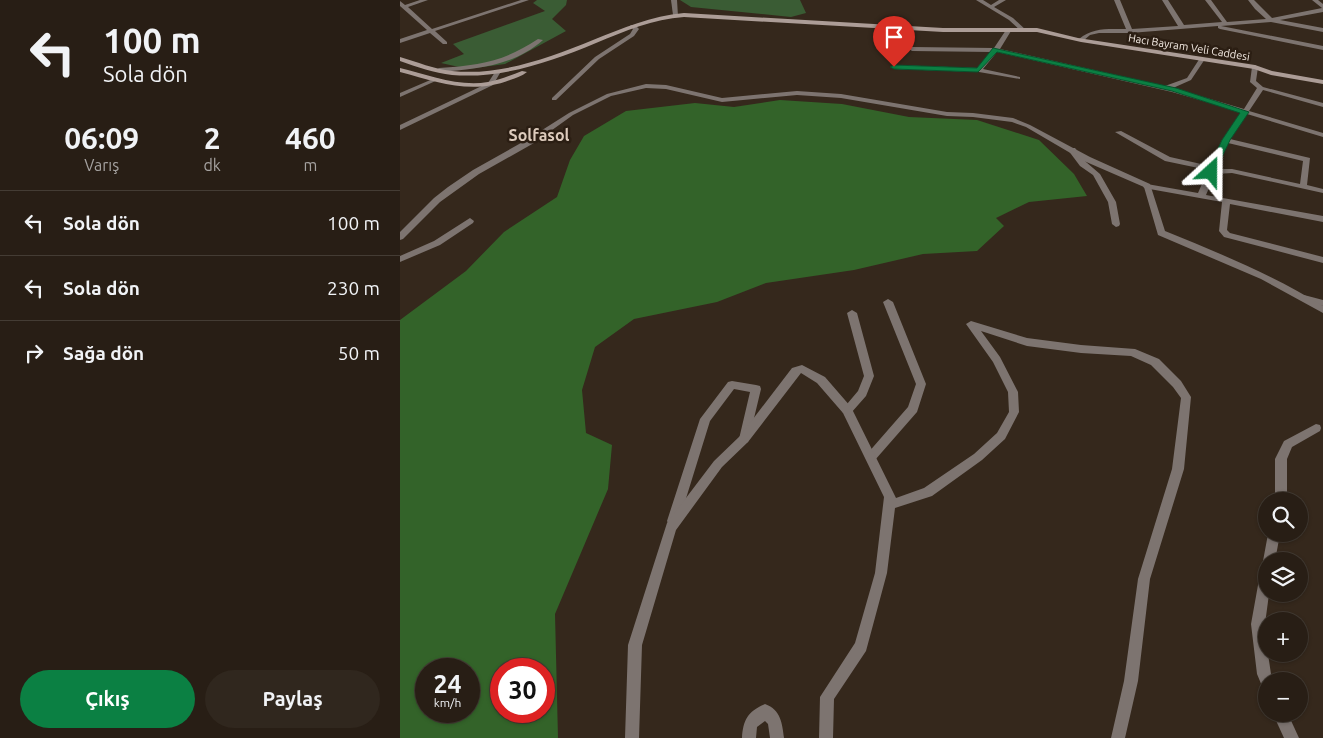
<!DOCTYPE html>
<html lang="tr">
<meta charset="utf-8">
<style>
:root{--surface:#281e15;--page:#30271e;--text:#f1f3f6;--muted:#a5a2a0;--line:#443c34;--accent:#0b8043}
body{margin:0;font-family:Ubuntu,sans-serif;background:var(--page);color:var(--text);height:100vh;display:flex;flex-direction:column;font-size:19px;white-space:nowrap}
*{box-sizing:border-box;margin:0}
p{font-size:16px;color:var(--muted)}
.icon{flex:none;width:28px;height:28px;fill:none;stroke:currentColor;stroke-width:2;stroke-linecap:round;stroke-linejoin:round}
.map{position:relative;flex:1;overflow:hidden}
.sheet{display:flex;flex-direction:column;background:var(--surface);width:400px}
.sheet>*{flex:none}
.top-card{background:#281e15;color:var(--text);overflow:hidden}
.controls{position:absolute;left:858px;top:492px;display:grid;gap:10px}
.controls a{display:grid;place-items:center;width:50px;height:50px;border-radius:50%;background:var(--surface);box-shadow:0 1px 4px #0004,0 0 0 1px var(--line);font-size:25px}
.speed{position:absolute;left:15px;top:658px;display:flex;gap:10px;font-size:25px;font-weight:700;text-align:center}
.speed>*{display:grid;place-content:center;width:65px;height:65px;border-radius:50%;background:var(--surface);box-shadow:0 1px 4px #0004,0 0 0 1px var(--line);line-height:1}
.speed small{font-size:12px;font-weight:400}
.speed .limit{border:8px solid #d22;background:#fff;color:#111}
.pin{position:absolute;display:grid;place-items:center;width:42px;height:42px;color:#fff;margin:-51px -21px;border-radius:50% 50% 50% 0;rotate:-45deg;box-shadow:0 0 5px #0007}
.pin .icon{rotate:45deg}
.me{position:absolute;width:55px;margin:-28px;rotate:24deg;stroke-linejoin:round;filter:drop-shadow(0 0 4px #0008)}
.turn{display:flex;align-items:center;gap:18px;height:105px;padding:0 20px;font-size:22px}
.turn .icon{width:65px;height:65px;stroke-width:2.5}
.turn b{display:block;font-size:35px;line-height:42px}
.eta{display:flex;justify-content:space-evenly;align-items:center;height:85px;text-align:center}
.eta b{font-size:30px;font-weight:600;line-height:35px}
.button{display:flex;gap:10px;margin-top:auto;padding:10px 20px}
.button a{flex:1;height:58px;border-radius:30px;background:var(--accent);color:#fff;font-size:20px;font-weight:600;line-height:58px;text-align:center}
.button a+a{background:var(--page);color:var(--text)}
ul{padding:0;list-style:none}
li{display:flex;align-items:center;gap:15px;height:65px;padding:0 20px;border-top:1px solid var(--line)}
li div{flex:1}
li b{display:block;font-size:19px}
li em{font-style:normal}
main{display:flex;flex:1;min-height:0}
.map>svg:first-child{display:block}
</style>
<main>
<section class="sheet">
<div class="top-card">
<div class="turn"><svg class="icon" aria-label="left" viewBox="0 0 24 24"><path d="M17 20v-9H6M10 6l-5 5 5 5"/></svg><div><b>100 m</b>Sola dön</div></div>
</div>
<div class="eta">
<div><b>06:09</b><p>Varış</p></div>
<div><b>2</b><p>dk</p></div>
<div><b>460</b><p>m</p></div>
</div>
<ul>
<li><svg class="icon" aria-label="left" viewBox="0 0 24 24"><path d="M17 20v-9H6M10 6l-5 5 5 5"/></svg><div><b>Sola dön</b></div><em>100 m</em></li>
<li><svg class="icon" aria-label="left" viewBox="0 0 24 24"><path d="M17 20v-9H6M10 6l-5 5 5 5"/></svg><div><b>Sola dön</b></div><em>230 m</em></li>
<li><svg class="icon" aria-label="right" viewBox="0 0 24 24"><path d="M7 20v-9h11M14 6l5 5-5 5"/></svg><div><b>Sağa dön</b></div><em>50 m</em></li>
</ul>
<div class="button"><a>Çıkış</a><a>Paylaş</a></div>
</section>
<div class="map">
<svg width="923" height="738" viewBox="0 0 923 738">
<rect width="100%" height="100%" fill="#35281c"/>
<g fill="#3a5c34">
<path d="M137,0h30l-1,5 -14,14 14,12 -61,33 -37,5 -27,-6 23,-9 -11,-10 92,-33 -12,-8z"/>
<path d="M280,0h120l6,13 -15,4 -100,-10z"/>
</g>
<path fill="#336329" fill-rule="evenodd" d="M380,100l62,4 67,13 68,3 62,20 35,34 13,22 -58,6 -33,16 8,8 -27,25 -54,3 -69,16 -88,13 -49,19 -83,17 -39,28 -13,43 4,43 26,12 -4,44 -53,125 3,124h-158v-418l66,-49 38,-39 53,-35 13,-37 14,-24 42,-25 69,-8 39,4zM26,669h43v42h-43zM101,669h43v42h-43z"/>
<g fill="none" stroke-linecap="round" stroke-linejoin="round">
<g fill="#7d7470" fill-rule="evenodd">
<path d="M20,0h8l-20,7 24,22 89,-29h8l-94,31 12,11v2h-4l-13,-11 -30,10v-4l27,-9 -27,-24v-5l5,4z"/>
<path d="M271,0h6l1,16 -5,-1z"/>
<path d="M576,0h7l8,5 8,-5h7l-12,7 19,11 14,13 -5,1 -13,-12z"/>
<path d="M714,0h6l12,29 46,-3 -16,-26h6l16,25 38,-3 -17,-22h6l16,22 39,-3 -11,-10 -7,-9h6l18,18 50,-10 -10,-8h6l5,4v8l-43,8 43,8v4l-52,-10 -50,4 102,20v4l-103,-21 -2,-1v-2l-88,7h-31l-9,2 -7,6h-4v-2c14,-12 30,-10 47,-10z"/>
<path d="M231,25h4l4,4 -5,7 -35,23 -43,41h-4v-2l43,-41 35,-23 3,-5 -3,-3z"/>
<path d="M608,29l3,2 -11,18 165,37 22,-8 13,-20h4l1,1 -14,21 -18,8 71,21 13,-21 -7,-6 2,-15 3,-2 3,2 -2,14 7,6 60,16v4l-60,-17 -14,21 74,22v4l-76,-23 -17,25 80,19 -3,27 16,4v4l-91,-20 -17,1 -9,21 117,21v6l-93,-18 -3,26 3,3 93,24v6l-99,-26 -5,-6 3,-29 -78,-14 -1,-2 4,-2 51,9 10,-23 -43,-9 -50,-29 6,-1 49,26 40,9 12,-26 19,-28 -69,-20 -175,-40 -14,17 37,8v2l-41,-7 -85,-3 -3,-2 3,-2 83,3 14,-16 -79,-1 -3,-2 3,-2 82,1 12,-18zM828,143l75,18 -3,23 -68,-15h-15z"/>
<path d="M138,39l5,1c-29,26 -67,29 -104,32l-3,-2 3,-2c41,-3 64,-6 99,-29z"/>
<path d="M35,78l5,1 -40,18v-4z"/>
<path d="M669,148h6l11,14 14,12 16,28 4,22 -1,2 -3,1 -4,-3 -4,-22 -15,-27 -13,-9 -12,-16z"/>
<path d="M70,218l4,3 -1,2 -33,22 -40,17v-6l34,-15z"/>
<path d="M904,295l19,5v6l-22,-6 -2,-2z"/>
<path d="M488,299l5,3 33,82 -9,28 -42,48 -4,2 -4,-2 -2,-3 2,-3 41,-47 8,-23 -33,-82z"/>
<path d="M452,310l5,3 17,63 -8,20 -15,17h-8l-1,-3 16,-19 6,-15 -17,-63z"/>
<path d="M332,381l24,4 4,1 1,3 -12,50 -1,3 -4,2 -4,-2 -1,-3 11,-47 -16,-3 -24,32 -31,100 -2,4 -4,1 -4,-1 -2,-4 33,-102 28,-37z"/>
<path d="M916,424l4,1 1,3 -1,3 -28,16 -5,12v42h-12v-42l9,-18z"/>
<path d="M868,534h12l-5,27h-9v5l-3,-5z"/>
<path d="M866,568v26h3l-4,30 1,30h2l3,20 3,7h-8v7l-4,-2 -5,-12 -6,-50 9,-50 2,-4z"/>
<path d="M873,714h15l11,24h-15z"/>
</g>
<g fill="#7d7470" fill-rule="evenodd">
<path d="M95,72l5,1 -7,12 -93,45v-5l88,-42z"/>
<path d="M246,84l20,1 56,13 75,-7 44,3 106,18 26,1 40,5 17,7 60,32 60,27 15,47c54,22 108,44 158,75v7l-62,-34 -103,-44 -14,-48 -60,-26 -58,-34 -14,-5 -39,-5 -26,-1 -106,-18 -44,-3 -75,7 -56,-13 -20,-1 -35,8 -38,19 -39,28 -55,31 -39,28 -37,37 -3,1v-8l34,-34 14,-11 25,-17 55,-31 41,-26 38,-19z"/>
<path d="M571,321l56,17 54,7 54,4 24,10 22,22 10,16 -7,72 -34,110 -12,102 -13,57h-14l13,-57 14,-102 34,-110 9,-71 -8,-11 -22,-22 -20,-9 -50,-3 -54,-7 -46,-15 19,26 18,35 1,20 -14,27 -23,21 -50,36 -37,12 -8,65 -21,78 -32,48 -1,39h-14l1,-41 35,-54 20,-70 9,-76 -41,-84 -26,-30 -16,-10 -53,69 -26,25 -46,63 -34,115 -3,93h-14l3,-93 39,-122 47,-62 26,-25 52,-68 10,-3 23,12 26,30 45,91 28,-10 50,-34 23,-21 12,-21 -1,-20 -15,-30 -27,-38z"/>
<path d="M365,704c16,6 17,19 19,34h-14l-2,-14 -3,-3 -8,6 -1,11h-14c1,-18 6,-27 23,-34z"/>
</g>
<g fill="#ac9d97" fill-rule="evenodd">
<path d="M284,13l259,15h94l41,10 177,27 17,6 51,9v4l-52,-9 -17,-6 -173,-27 -44,-10h-94l-259,-15c-31,2 -59,14 -88,26 -46,19 -94,36 -144,32 -18,-2 -35,-8 -52,-14v-4c17,5 34,12 52,14 49,5 96,-13 141,-31 30,-12 58,-24 91,-27z"/>
<path d="M0,68c28,7 59,19 88,14 12,-2 23,-7 34,-11l5,1c-5,4 -11,6 -17,8 -39,15 -72,2 -110,-8z"/>
</g>
</g>
<path fill="#0b8043" stroke="#07532c" d="M593,48l183,40 73,24 -19,28 -15,32 -4,3 -4,-3 15,-32 18,-27 -68,-22 -175,-39 -19,20 -84,-3 -4,-2 4,-2 83,3z"/>
<g text-anchor="middle" stroke-width="5" stroke-linejoin="round" paint-order="stroke">
<g font-size="11" fill="#f4ebe3" stroke="#2b1e13">
<text transform="translate(789 47) rotate(9)" y="4">Hacı Bayram Veli Caddesi</text>
</g>
<g font-size="16" font-weight="bold" fill="#ddcbbc" stroke="#2b1e13">
<text x="139" y="141">Solfasol</text>
</g>
</g>
</svg>
<div class="controls">
<a><svg class="icon" aria-label="search" viewBox="0 0 24 24"><circle cx="10" cy="10" r="6"/><path d="M15 15l6 6"/></svg></a>
<a><svg class="icon" aria-label="layers" viewBox="0 0 24 24"><path d="M12 4l9 5-9 5-9-5zM3 14l9 5 9-5"/></svg></a>
<a>+</a>
<a>−</a>
</div>
<div class="speed"><div>24<small>km/h</small></div><div class="limit">30</div></div>
<div class="pin" style="left:494px;top:67px;background:#d93025"><svg class="icon" aria-label="arrive" viewBox="0 0 24 24"><path d="M6 21V4h12l-3 4 3 4H6"/></svg></div>
<svg class="me" style="left:811px;top:172px" viewBox="-20 -20 40 40"><path d="M0-17L14 15 0 8-14 15z" fill="#0b8043" stroke="#fff" stroke-width="4"/></svg>
</div>
</main>
